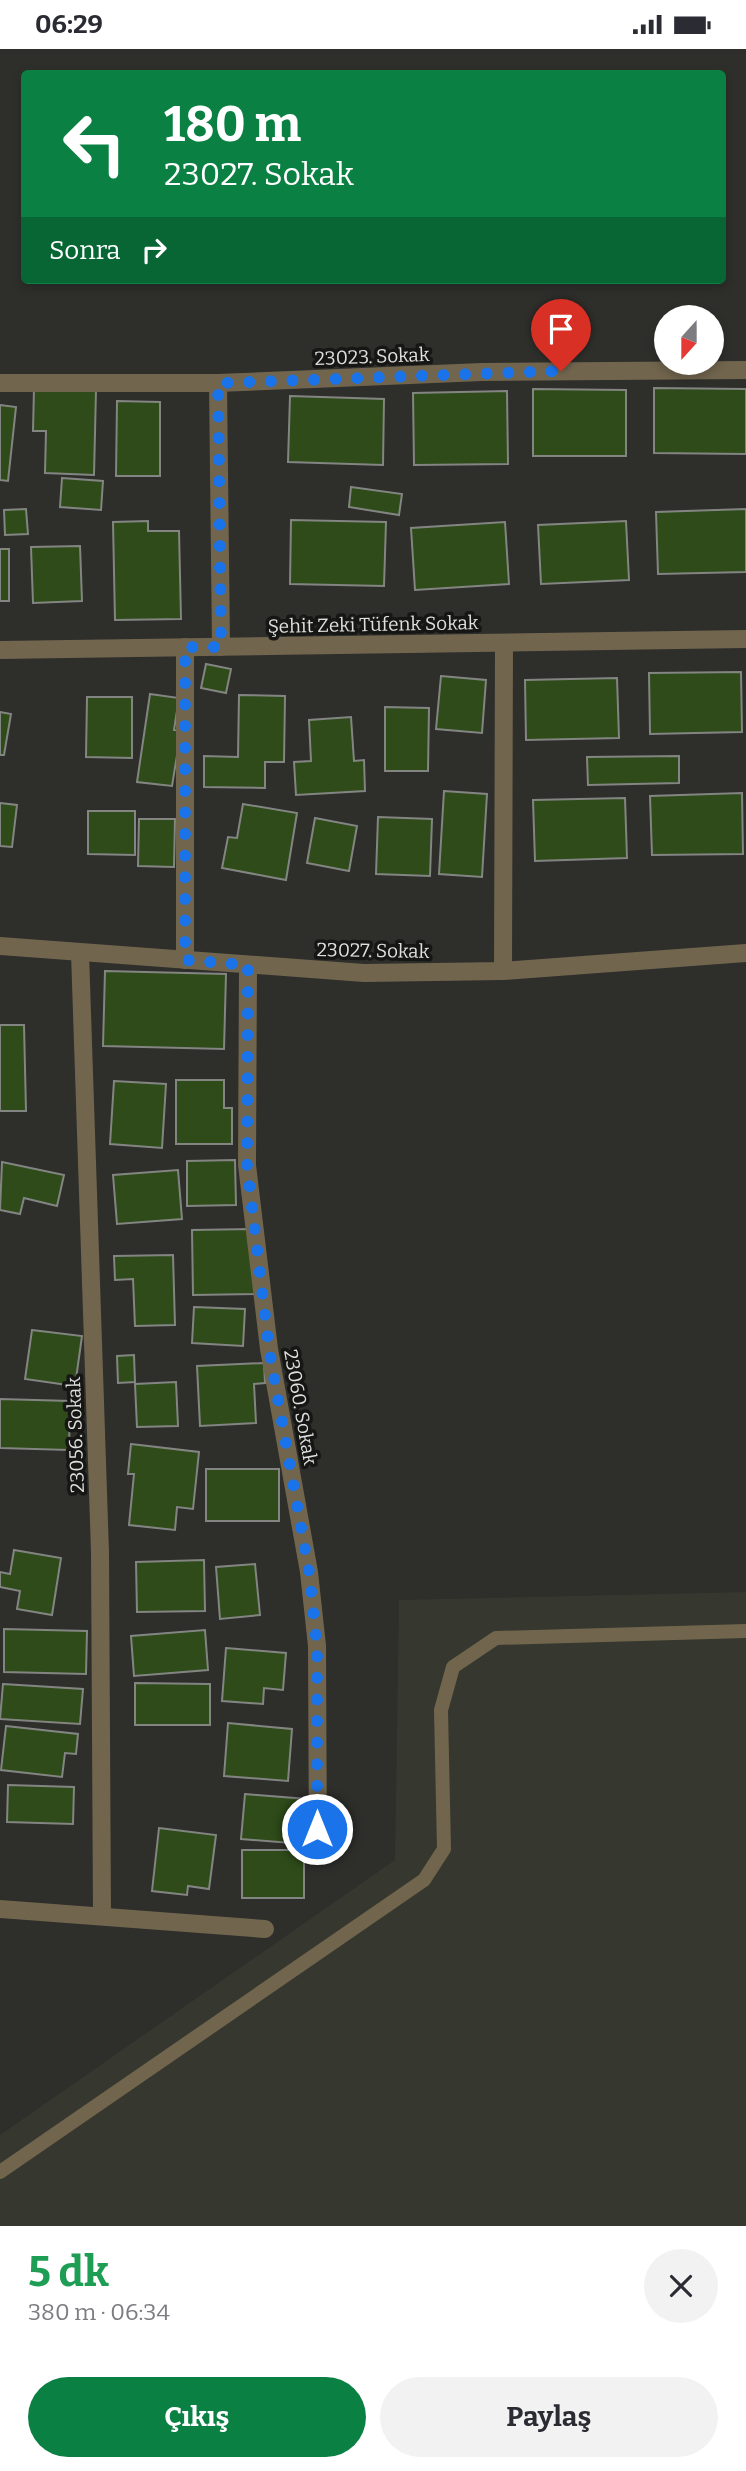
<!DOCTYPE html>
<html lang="tr">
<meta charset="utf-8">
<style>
:root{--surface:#fff;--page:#f2f2f3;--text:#2b2b33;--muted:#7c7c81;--accent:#0b8043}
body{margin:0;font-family:Bitter,serif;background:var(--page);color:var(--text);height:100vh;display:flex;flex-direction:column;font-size:26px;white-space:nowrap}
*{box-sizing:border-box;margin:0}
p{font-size:23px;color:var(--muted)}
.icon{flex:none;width:38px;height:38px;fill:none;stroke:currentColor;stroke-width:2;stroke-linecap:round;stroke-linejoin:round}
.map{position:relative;height:2177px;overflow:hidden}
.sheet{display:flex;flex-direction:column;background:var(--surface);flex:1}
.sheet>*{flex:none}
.banner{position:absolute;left:21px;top:21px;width:705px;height:214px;border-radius:7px;box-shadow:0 4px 10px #0003;background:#0b8043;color:#fff;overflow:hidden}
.needle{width:46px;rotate:201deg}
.tools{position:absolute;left:654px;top:256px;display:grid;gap:14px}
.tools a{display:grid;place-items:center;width:70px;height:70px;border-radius:50%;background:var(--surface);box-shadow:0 4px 10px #0003;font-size:35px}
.pin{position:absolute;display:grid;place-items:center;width:60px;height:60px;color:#fff;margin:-72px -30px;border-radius:50% 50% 50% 0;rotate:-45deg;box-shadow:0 0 7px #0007}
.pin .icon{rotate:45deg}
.me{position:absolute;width:77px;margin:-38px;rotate:0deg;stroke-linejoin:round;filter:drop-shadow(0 0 5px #0008)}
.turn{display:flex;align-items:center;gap:24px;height:147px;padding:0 28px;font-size:32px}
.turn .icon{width:91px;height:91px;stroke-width:2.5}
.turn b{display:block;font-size:49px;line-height:60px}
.then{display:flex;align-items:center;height:66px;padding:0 28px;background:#0003;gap:14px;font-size:26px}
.round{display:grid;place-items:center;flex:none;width:74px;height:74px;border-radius:37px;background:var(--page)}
.overview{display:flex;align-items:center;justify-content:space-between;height:119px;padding:0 28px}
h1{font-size:42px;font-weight:700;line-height:52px;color:#1e9e55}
.action{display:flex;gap:14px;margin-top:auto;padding:14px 28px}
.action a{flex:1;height:80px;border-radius:42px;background:var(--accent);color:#fff;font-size:28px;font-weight:700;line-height:80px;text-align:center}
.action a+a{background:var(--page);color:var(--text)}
.status{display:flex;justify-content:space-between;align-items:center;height:49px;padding:0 35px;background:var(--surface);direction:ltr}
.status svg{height:19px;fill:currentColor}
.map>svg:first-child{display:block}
</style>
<div class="status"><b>06:29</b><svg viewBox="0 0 49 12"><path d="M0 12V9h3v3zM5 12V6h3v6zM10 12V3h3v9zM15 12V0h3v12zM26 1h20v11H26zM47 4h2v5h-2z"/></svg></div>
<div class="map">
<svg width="746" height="2177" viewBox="0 0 746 2177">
<rect width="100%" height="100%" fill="#2e2e2b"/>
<path fill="#36372e" d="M746,1543v634h-746v-91l395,-275 4,-260z"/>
<g fill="#2e4b19" stroke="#838582" stroke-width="2">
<path d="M34,339l62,2 -2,85 -49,-2 1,-42h-13z"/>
<path d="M654,339l92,1v65l-92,-1z"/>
<path d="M533,340l93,1v66h-93z"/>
<path d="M507,342l1,73 -94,1 -1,-72z"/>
<path d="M290,347l94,3 -1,66 -95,-3z"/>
<path d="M117,352l43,1v74h-44z"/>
<path d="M0,356l16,2 -8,74 -8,-1z"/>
<path d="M62,429l41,3 -2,29 -41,-3z"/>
<path d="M351,438l51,7 -3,21 -50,-8z"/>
<path d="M26,460l2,25 -23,1 -1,-25z"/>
<path d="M746,460v63l-88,2 -2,-62z"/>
<path d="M291,471l95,2 -2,64 -94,-2z"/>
<path d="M148,472v10h31l2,88 -66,1 -2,-98z"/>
<path d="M626,472l3,59 -88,4 -3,-59z"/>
<path d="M505,473l4,62 -94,6 -4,-62z"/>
<path d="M80,497l2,55 -49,2 -2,-56z"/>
<rect x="0" y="500" width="9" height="52"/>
<path d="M206,615l25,5 -5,24 -25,-5z"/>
<path d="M741,623l1,60 -92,2 -1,-61z"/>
<path d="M441,627l45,4 -4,53 -46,-4z"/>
<path d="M617,629l2,60 -93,2 -1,-60z"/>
<path d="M150,645l29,4 -5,32 7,1 -9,55 -35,-4z"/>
<path d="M239,646l46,1 -1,66h-19v26l-61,-1v-31l34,1z"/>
<path d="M87,648h45v61l-46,-1z"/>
<path d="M385,658l44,1 -1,63h-43z"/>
<path d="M0,663l11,2 -7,41h-4z"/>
<path d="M351,668l3,44 10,-1 1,31 -69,4 -2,-33 17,-1 -2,-41z"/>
<path d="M679,707v27l-91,2 -1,-28z"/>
<path d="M444,742l43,3 -5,83 -43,-3z"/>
<path d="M742,744l1,61 -91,1 -2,-59z"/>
<path d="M625,749l2,60 -92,3 -2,-61z"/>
<path d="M0,754l17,2 -5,42 -12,-1z"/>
<path d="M243,755l54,9 -11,67 -64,-12 6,-31 9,1z"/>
<path d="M88,762h47v44l-47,-1z"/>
<path d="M378,768l54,2 -2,57 -54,-2z"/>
<path d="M315,769l42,8 -8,45 -42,-8z"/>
<path d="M139,770h36l-1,48 -36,-1z"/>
<path d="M105,922l121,3 -2,75 -121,-3z"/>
<path d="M0,976h24l2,86h-26z"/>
<path d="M176,1031h48v28h8v36h-56z"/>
<path d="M114,1032l52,3 -4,64 -52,-4z"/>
<path d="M235,1111l1,45 -49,1v-45z"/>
<path d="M2,1113l62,13 -7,31 -33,-8 -4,16 -20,-4z"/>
<path d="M178,1121l4,49 -65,5 -4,-49z"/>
<path d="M253,1180l2,65 -62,1 -1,-65z"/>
<path d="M173,1206l2,70 -40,1 -2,-47 -18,1 -1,-24z"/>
<path d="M194,1258l51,2 -2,37 -51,-3z"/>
<path d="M32,1281l50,6 -7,50 -50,-7z"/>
<path d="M134,1306l1,27 -17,1 -1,-27z"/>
<path d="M264,1314l1,20 -11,1 2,39 -56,3 -3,-60z"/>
<path d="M176,1333l2,44 -41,1 -2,-43z"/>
<path d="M0,1350l70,2 -1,49 -69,-2z"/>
<path d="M131,1395l68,8 -6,57 -16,-2 -2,23 -46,-5 5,-51h-6z"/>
<rect x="206" y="1420" width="73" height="52"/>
<path d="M14,1501l47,8 -9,57 -35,-6 3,-18 -20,-4v-15l10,2z"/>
<path d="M204,1511l1,51 -68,1 -1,-50z"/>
<path d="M255,1515l5,51 -40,4 -4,-52z"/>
<path d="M4,1580l83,2 -1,43 -82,-2z"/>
<path d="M205,1581l3,40 -74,6 -3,-40z"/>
<path d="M226,1599l60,5 -3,37 -19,-2 -1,16 -41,-3z"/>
<path d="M135,1634l75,1v41h-75z"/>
<path d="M3,1635l80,5 -3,35 -80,-5z"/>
<path d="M228,1674l64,6 -4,52 -64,-5z"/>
<path d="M6,1677l72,8 -2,20 -11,-1 -3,24 -61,-7z"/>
<path d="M8,1736l66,2 -1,37 -66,-2z"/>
<path d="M245,1745l62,5 -4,45 -62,-5z"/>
<path d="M159,1779l57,7 -7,54 -21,-3 -1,9 -35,-4z"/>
<rect x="242" y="1801" width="62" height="48"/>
</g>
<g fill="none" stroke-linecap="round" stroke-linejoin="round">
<path stroke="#71654e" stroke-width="14" d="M0,2123l424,-292 20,-31 -3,-139 12,-43 43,-29 250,-7"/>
<g stroke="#71654e" stroke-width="18">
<path d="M0,334h218l264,-11 264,-2"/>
<path d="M218,334l3,264"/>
<path d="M185,598v313"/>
<path d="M0,601l746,-11"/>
<path d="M0,897l364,27 139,-2 243,-18"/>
<path d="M80,904l20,599 2,364"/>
<path d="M248,916l-1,200 22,184 40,223 8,74 1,209"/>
<path d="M503,922l1,-328"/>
<path d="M0,1860l265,20"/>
</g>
</g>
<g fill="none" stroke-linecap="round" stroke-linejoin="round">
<path stroke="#1a73e8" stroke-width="12" stroke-dasharray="0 21.6" d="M317,1780v-183l-8,-74 -40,-223 -22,-184 1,-200 -63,-5v-313h36l-3,-264 343,-12"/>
</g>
<g text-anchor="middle" stroke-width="7" stroke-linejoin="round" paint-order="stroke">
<g font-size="19" fill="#dfdfdd" stroke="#161615">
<text transform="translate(372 307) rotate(-2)" y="7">23023. Sokak</text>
<text transform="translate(373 575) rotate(-1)" y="7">Şehit Zeki Tüfenk Sokak</text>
<text transform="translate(373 901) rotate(1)" y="7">23027. Sokak</text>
<text transform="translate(301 1358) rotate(80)" y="7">23060. Sokak</text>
<text transform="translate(75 1386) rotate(-92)" y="7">23056. Sokak</text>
</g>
</g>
</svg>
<div class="tools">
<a><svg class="needle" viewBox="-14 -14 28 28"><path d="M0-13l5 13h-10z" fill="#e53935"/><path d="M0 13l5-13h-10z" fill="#7c7c81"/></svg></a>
</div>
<div class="pin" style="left:561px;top:322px;background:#d93025"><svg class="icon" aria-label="arrive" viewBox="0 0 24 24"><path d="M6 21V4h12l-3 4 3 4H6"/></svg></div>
<svg class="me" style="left:317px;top:1780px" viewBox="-20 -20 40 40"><circle r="17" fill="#1a73e8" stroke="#fff" stroke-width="3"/><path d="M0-11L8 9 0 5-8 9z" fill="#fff"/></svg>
<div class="banner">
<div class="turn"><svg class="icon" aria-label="left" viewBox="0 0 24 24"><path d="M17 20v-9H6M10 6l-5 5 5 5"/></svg><div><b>180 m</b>23027. Sokak</div></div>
<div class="then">Sonra<svg class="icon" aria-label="right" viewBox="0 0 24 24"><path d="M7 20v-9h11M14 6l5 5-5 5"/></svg></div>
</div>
</div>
<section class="sheet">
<div class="overview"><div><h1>5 dk</h1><p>380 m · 06:34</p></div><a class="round"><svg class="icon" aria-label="close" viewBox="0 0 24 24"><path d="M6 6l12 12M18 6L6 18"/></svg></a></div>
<div class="action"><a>Çıkış</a><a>Paylaş</a></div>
</section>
